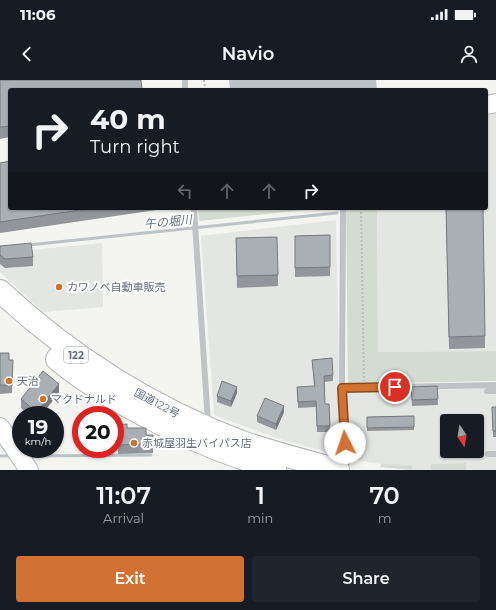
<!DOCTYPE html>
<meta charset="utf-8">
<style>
:root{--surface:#171b24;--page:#20242c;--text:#f1f3f6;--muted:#9ea1a6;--accent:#d17234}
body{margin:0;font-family:Montserrat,"Noto Sans JP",sans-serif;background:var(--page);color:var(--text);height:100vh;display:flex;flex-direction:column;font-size:15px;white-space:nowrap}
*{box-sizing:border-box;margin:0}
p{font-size:13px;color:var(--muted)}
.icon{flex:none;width:22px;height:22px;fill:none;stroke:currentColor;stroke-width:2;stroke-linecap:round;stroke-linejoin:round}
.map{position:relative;height:390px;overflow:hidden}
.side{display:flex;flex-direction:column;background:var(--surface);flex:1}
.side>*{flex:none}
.hud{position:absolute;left:8px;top:8px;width:480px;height:122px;border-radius:4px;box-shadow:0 1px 3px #0004;background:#171b24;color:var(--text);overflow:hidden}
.needle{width:26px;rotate:168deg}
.tools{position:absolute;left:440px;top:334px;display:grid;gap:8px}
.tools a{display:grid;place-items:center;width:44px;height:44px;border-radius:4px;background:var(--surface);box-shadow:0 1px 3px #0004;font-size:20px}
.speed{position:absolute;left:12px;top:326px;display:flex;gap:8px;font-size:20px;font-weight:700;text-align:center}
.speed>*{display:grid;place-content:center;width:52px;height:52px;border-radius:50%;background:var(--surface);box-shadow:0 1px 3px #0004;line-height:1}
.speed small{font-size:10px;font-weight:400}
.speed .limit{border:6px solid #d22;background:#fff;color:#111}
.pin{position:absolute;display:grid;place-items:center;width:34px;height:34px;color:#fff;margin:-17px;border:2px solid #fff;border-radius:50%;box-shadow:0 1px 4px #0007}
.me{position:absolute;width:44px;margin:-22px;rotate:356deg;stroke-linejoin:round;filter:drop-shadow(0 0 3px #0008)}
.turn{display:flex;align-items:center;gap:14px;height:84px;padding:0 16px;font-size:18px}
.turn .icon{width:52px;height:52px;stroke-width:2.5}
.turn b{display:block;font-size:28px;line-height:34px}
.lanes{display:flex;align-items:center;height:38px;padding:0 16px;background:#0003;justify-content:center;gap:20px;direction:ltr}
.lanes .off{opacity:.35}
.eta{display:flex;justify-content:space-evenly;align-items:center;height:68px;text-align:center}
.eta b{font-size:24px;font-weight:600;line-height:28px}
.cta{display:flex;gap:8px;margin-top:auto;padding:8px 16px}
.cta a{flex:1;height:46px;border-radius:4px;background:var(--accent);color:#fff;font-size:16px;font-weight:600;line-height:46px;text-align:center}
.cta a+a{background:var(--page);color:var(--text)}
.status{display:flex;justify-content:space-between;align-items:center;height:28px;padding:0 20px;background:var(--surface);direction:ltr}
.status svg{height:11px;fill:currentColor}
header{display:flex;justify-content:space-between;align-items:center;height:52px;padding:0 16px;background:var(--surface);font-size:18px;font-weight:600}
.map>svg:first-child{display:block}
</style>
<div class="status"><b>11:06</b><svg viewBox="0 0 49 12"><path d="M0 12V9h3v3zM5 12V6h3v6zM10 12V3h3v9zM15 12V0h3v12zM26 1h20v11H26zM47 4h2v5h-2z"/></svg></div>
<header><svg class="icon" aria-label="back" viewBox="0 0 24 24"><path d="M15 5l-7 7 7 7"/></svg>Navio<svg class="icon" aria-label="person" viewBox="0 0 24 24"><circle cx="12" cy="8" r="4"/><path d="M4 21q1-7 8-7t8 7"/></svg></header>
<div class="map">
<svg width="496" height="390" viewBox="0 0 496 390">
<rect width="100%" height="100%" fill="#f4f4f1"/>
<g fill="#e4e6e4" fill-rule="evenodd">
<path d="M496,33v238l-118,1 -1,-144h109v-92z"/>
<path d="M336,140l5,236 -65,-18 -62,-23 -13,-179z"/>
<path d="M102,163l1,64 -60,5 -43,-40v-19z"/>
<path d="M496,308v82h-30v-7l-35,1v6h-19v-5l-31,-1 -31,-5 -4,-69zM447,341h30v30h-30z"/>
</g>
<g fill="#d4dbd2">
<path d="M198,128h125l-124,13z"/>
<path d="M346,128h31l1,144 118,-1v30l-148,3z"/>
<path d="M466,383v7h-35v-6z"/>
<path d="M381,384l31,1v5l-32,-3z"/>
</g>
<path fill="#bcc3c8" d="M229,0h147l1,10h-147z"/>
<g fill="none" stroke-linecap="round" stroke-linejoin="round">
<g stroke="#bcc3c8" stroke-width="3">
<path d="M28,165l309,-32"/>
<path d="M0,376h11"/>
<path d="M26,376l125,-1"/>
</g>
<defs>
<g id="secondary">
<path d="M486,25l10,-2"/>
<path d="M0,347l29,43"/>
</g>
<g id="highway">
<path d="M0,211c71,66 152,117 242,151 32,11 64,19 96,28"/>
<path d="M57,279c26,22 55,39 85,55 43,23 86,42 133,54"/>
</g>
</defs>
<use href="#secondary" stroke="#b5b8bd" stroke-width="20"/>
<use href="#highway" stroke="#b3b5b9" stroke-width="24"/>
<g stroke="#bcbdc0" stroke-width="2" stroke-dasharray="2 2" stroke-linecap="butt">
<path d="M204,0l1,10"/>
<path d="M361,128l3,173"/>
</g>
<g stroke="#c0c3c6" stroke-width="6">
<path d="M185,0v10"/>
<path d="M194,128l14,215"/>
<path d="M343,128l-1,180 5,75 -3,7"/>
<path d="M342,308l154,-3"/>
<path d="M487,311h9"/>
<path d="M488,374h8"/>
</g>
<use href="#secondary" stroke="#fff" stroke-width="18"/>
<use href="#highway" stroke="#fff" stroke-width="22"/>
</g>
<g fill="#92969b">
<path d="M0,0l10,10v47l-10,2z"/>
<path d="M0,83l10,45h146v2l-156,23z"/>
<path d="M446,128l39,128v12l-36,1z"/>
<path d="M330,155v41l-35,1v-41z"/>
<path d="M236,158l42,37v11l-41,2z"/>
<path d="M0,166l33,11v9l-28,2 -5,-4z"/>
<path d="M0,273l9,7h4l-1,33 -12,1z"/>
<path d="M312,280l21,15v6l-9,1 1,22h4l1,28h-13l-1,-25 -18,1 -1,-21h17z"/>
<path d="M437,306l1,19 -26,1 -1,-19z"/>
<path d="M59,313l-18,22h-12l-8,-7v-9z"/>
<path d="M237,313l-6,14 -14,-5v-6z"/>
<path d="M492,327h4v30h-3z"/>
<path d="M284,332l-8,18 -19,-8v-6z"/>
<path d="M414,336v14l-47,1v-14z"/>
<path d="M117,345l29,10h7v18l-35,1z"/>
<rect x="454" y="371" width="11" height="7"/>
</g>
<g fill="#777a7e">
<path d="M59,304v9l-18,22h-5v-3z"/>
<path d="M237,307v6l-6,14v-6z"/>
<path d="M284,326v6l-8,18v-6z"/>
</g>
<g fill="#aaafb4" stroke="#777a7e">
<path d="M0,0h141l1,10h-132v36l-10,1z"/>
<path d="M10,81v47h83l-93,14v-59z"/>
<path d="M446,128h37l2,128 -36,1z"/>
<path d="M330,155v32l-35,1v-32z"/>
<path d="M277,157l1,38 -41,1 -1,-38z"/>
<path d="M31,163l2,14 -28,2 -5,-4v-9z"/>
<path d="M0,273h9v7h4l-1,25h-12z"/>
<path d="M332,278l1,17 -9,1 1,28h4l1,22h-13l-1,-25 -18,1 -1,-15 18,-1 -3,-26z"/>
<path d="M43,291l16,13 -23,28 -15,-13z"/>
<path d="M222,301l15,6 -6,14 -14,-5z"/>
<path d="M437,306l1,13 -26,1 -1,-13z"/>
<path d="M265,318l19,8 -8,18 -19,-8z"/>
<path d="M492,327h4v24h-3z"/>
<path d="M464,335v6h-11v-5z"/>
<path d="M414,336v11l-47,1v-11z"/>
<path d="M127,344v4h19v7h7v9l-35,1 -1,-20z"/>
<rect x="454" y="371" width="11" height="4"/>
</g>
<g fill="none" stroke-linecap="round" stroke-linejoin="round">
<defs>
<path id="route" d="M345,363l-3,-55 53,-1"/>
</defs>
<use href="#route" stroke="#884a22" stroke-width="10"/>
<use href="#route" stroke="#d17234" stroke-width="7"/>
</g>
<g fill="#d17234" stroke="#fff" stroke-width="1.5">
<circle cx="59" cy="207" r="4"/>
<circle cx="9" cy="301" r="4"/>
<circle cx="43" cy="319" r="4"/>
<circle cx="134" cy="363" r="4"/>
</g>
<g text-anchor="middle" stroke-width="4" stroke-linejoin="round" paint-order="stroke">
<rect fill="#fff" stroke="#949ba5" stroke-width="1" x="64" y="267" width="24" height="16" rx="3"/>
<g font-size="10" font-weight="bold" fill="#66707f">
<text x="76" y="279">122</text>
</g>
<g font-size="11" fill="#66707f" stroke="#fff" text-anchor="start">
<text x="67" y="211">カワノベ自動車販売</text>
<text x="17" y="305">天治</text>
<text x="51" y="323">マクドナルド</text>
<text x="142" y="367">赤城屋羽生バイパス店</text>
</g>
<g font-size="11" fill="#66707f" stroke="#fff">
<text transform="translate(157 323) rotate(28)" y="4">国道122号</text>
</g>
<g font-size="12" font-style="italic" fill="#677783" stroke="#fff">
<text transform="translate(168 142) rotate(-6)" y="4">午の堀川</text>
</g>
</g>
</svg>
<div class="tools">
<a><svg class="needle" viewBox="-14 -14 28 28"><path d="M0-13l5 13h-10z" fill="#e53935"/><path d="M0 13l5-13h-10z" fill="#9ea1a6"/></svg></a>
</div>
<div class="speed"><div>19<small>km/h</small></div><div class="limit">20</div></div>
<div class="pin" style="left:395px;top:307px;background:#d93025"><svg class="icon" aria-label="arrive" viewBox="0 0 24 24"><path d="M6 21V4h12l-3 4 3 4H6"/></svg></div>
<svg class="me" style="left:345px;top:363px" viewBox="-20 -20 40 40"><circle r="19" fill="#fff"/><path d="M0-13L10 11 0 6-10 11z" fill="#d17234"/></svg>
<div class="hud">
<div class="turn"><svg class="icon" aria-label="right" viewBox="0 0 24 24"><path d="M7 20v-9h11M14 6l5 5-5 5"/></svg><div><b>40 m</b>Turn right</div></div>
<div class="lanes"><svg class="icon off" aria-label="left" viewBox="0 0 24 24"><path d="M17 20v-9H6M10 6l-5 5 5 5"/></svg><svg class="icon off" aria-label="ahead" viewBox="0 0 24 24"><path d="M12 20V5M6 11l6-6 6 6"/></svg><svg class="icon off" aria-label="ahead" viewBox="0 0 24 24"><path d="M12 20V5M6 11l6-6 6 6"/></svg><svg class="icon" aria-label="right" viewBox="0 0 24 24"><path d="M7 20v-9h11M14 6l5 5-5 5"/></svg></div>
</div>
</div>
<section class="side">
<div class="eta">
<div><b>11:07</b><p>Arrival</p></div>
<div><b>1</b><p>min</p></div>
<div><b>70</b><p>m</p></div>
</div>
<div class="cta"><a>Exit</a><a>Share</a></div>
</section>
